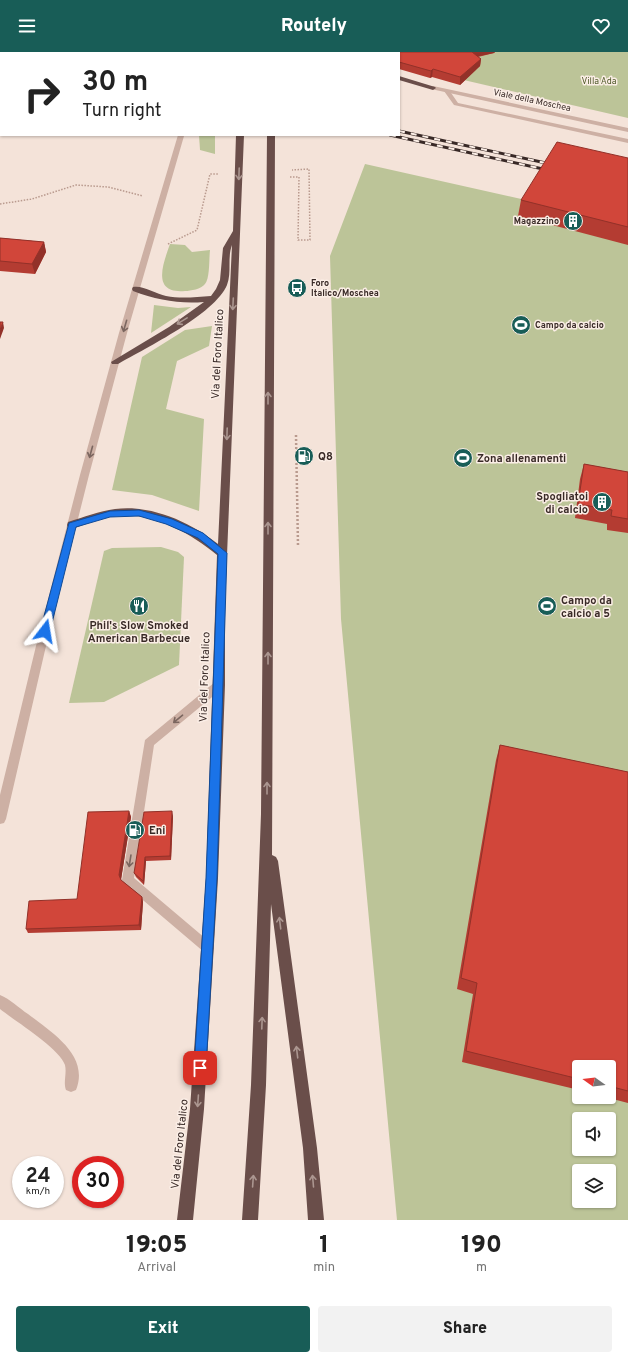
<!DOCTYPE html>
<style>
:root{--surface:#fff;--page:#f2f2f2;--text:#222;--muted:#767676;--accent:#185d57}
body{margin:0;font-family:Overpass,sans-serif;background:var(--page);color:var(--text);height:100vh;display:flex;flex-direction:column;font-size:15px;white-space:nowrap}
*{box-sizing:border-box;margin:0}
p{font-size:13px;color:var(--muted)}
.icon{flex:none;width:22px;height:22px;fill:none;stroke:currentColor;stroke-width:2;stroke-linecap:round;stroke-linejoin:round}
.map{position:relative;height:1168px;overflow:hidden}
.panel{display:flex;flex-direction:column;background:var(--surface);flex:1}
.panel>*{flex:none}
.hud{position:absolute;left:0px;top:0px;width:400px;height:84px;box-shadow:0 1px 3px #0004;background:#fff;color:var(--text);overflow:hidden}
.needle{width:26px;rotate:284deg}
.fabs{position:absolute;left:572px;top:1008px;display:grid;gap:8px}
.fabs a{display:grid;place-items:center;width:44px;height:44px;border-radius:4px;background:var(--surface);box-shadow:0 1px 3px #0004;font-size:20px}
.speed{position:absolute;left:12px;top:1104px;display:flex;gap:8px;font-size:20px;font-weight:700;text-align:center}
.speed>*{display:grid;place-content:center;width:52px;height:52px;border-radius:50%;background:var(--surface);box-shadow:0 1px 3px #0004;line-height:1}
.speed small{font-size:10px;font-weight:400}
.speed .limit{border:6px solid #d22;background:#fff;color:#111}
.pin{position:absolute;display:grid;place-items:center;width:34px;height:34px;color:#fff;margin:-17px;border-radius:8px;box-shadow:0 2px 6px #0006}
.me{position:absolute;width:44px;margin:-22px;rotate:14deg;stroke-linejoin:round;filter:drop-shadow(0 0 3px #0008)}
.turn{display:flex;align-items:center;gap:14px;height:84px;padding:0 16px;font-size:18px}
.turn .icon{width:52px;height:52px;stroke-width:2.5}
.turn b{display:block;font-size:28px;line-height:34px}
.eta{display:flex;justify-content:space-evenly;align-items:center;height:68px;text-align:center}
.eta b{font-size:24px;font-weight:800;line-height:28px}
.button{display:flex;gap:8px;margin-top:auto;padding:8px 16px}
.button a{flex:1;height:46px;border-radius:4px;background:var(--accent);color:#fff;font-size:16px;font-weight:800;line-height:46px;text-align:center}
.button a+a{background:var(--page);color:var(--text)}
header{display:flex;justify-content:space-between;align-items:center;height:52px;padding:0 16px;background:var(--accent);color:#fff;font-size:18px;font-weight:800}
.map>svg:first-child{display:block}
</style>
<header><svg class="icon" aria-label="menu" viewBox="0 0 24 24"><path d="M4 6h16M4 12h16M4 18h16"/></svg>Routely<svg class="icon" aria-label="heart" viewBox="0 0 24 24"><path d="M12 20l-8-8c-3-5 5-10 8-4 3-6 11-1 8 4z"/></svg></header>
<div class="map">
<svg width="628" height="1168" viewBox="0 0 628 1168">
<rect width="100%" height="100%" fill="#f4e3d9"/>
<g fill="#bcc498" fill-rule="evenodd">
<path d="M364,0h264v66l-229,-53v-12z"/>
<path d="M199,83h16v19l-15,-4z"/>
<path d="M365,112l263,59v997h-231l-56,-601 -11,-363zM579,1015h30v30h-30zM579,1067h30v30h-30zM579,1119h30v30h-30z"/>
<path d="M170,192l15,1 7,7 18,-2c-1,8 0,29 -5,34 -4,5 -14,7 -20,7 -34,3 -22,-27 -15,-47z"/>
<path d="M154,253l24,3 13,-1 -40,26z"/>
<path d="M212,274l-3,20 -32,15 -11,48 38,10 -5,92 -47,-16 -40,-5 30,-133 43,-27z"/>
<path d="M161,495l17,5 6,5 -5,108 -75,37 -35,1 35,-152 8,-3z"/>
</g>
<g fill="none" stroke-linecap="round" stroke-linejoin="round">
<g stroke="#b99a8e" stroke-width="1.5" stroke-dasharray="1.5 1.5" stroke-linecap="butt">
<path d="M348,0l2,1"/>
<path d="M290,125h9l-1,63h12l-1,-71 -17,1"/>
<path d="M0,152l32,-5 44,-14 32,2 35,9"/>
<path d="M168,192l29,-14 13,-56h9"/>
</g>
<path stroke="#b99a8e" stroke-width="2.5" stroke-dasharray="2 2" stroke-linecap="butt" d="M296,383l2,111"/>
<g fill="#cdb0a4" fill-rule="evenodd">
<path d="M445,38h4l9,13 170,36v4l-174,-38 -10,-14z"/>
<path d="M219,629l4,1 1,3 -1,3 -69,57 -20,133 78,66 2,4 -2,4 -4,2 -4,-2 -80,-68 -2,-4 23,-140 70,-58z"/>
</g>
<g fill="#cdb0a4" fill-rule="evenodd">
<path d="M178,83l6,1 -57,197 -38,142 -43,171 -40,173 -2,4 -4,1v-29l36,-149 44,-171 39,-142z"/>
<path d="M0,943c10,4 19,13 28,19 23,18 62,41 48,76l-5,2 -5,-2c-3,-8 1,-16 -1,-25 -6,-17 -50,-44 -65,-56z"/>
</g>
<path fill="#cdb0a4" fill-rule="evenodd" d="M433,34l195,42v4l-197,-43 -1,-1z"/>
<g fill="#6a4e4a" fill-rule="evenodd">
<rect x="240" y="0" width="6" height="1"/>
<rect x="268" y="0" width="6" height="1"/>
<rect x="317" y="0" width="7" height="1"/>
<path d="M399,24l36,11 1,1 -3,2 -34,-10z"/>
<path d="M236,83h8l-19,470v80l-7,193 -14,231 -11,111h-16l13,-111 16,-231 11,-323c-28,-23 -64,-43 -101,-39 -15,1 -29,8 -44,13l-4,-1 -1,-3 1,-3c16,-5 31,-11 47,-13 35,-5 76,13 103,35l14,-299c-5,13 0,27 -5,40 -12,29 -81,63 -109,79h-6l-1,-2 58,-35 35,-25c-25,2 -47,-2 -71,-11l-1,-2 1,-2c10,-2 23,7 33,9 15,3 30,1 45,0l5,-7 4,-9 3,-32 10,-17z"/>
<path d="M267,83h8l-3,720 4,2 2,4 39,287 7,72h-16l-5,-72 -32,-244 -5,181 -8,135h-16l9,-135 10,-271z"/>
</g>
<defs>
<g id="rail">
<path d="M399,79l156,34"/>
<path d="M390,83l162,36"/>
</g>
</defs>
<use href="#rail" stroke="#382926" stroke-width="3"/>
<use href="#rail" stroke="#fbeee6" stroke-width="2" stroke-dasharray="6" stroke-linecap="butt"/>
</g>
<g fill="#b43c32">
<path d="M395,0h100l-1,1 -16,4 3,2 -1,7 -20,19 -28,-8 -2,1 -31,-9v-16z"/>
<path d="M628,106v87l-110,-29 3,-16z"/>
<path d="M0,186l44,4 2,10 -11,22 -35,-3z"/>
<path d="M584,412l44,8v61l-21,-3v-6l-32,-6 5,-39z"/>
<path d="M500,693l128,27v331l-23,-6h4v-30h-30v23l-117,-28 11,-68 -16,-5 39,-229z"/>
<path d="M129,759l2,6 -10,62v1l21,17 1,5 -2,28 -113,3 -2,-4 51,-30z"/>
<path d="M173,764l-2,44 -25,1 -2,24 -8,-8 -2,-4z"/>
</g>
<g fill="#923129">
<path d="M471,0h24l-1,1 -24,5z"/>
<path d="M481,7l-1,7 -20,19v-8z"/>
<path d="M433,17l-1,8 -2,1 1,-7z"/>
<path d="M44,190l2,10 -11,22 -3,-10z"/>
<path d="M3,270l1,6 -4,11v-9z"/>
<path d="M129,759l2,6 -10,63 -2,-5z"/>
<path d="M172,759l1,5 -2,44 -1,-4z"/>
<path d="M145,805l1,4 -2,24 -1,-4z"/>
<path d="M142,845l1,5 -2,28 -2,-5z"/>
</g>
<g fill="#d1463a" stroke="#923129">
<path d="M395,0h77l9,7 -21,18 -27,-8 -2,2 -32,-9v-9h-6z"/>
<path d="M557,90l71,16v69l-107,-27z"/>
<path d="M0,186l44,4 -12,22 -32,-3z"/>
<path d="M0,270h3l-3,8z"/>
<path d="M584,412l44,8v47l-17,-3 1,-6 -34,-6z"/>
<path d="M500,693l128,27v319l-19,-5v-19h-30v12l-113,-28 11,-68 -16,-5z"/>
<path d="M129,759l-10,64 2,5 21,17 -3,28 -113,4 3,-28 48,-2 11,-87z"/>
<path d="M172,759l-2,45 -25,1 -2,24 -9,-8 10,-61z"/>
</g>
<defs><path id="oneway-shaft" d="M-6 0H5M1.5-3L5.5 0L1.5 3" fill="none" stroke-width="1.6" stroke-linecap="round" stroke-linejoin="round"/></defs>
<g stroke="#ab9690">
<use href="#oneway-shaft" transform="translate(239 122) rotate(92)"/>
<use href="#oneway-shaft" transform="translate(233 252) rotate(93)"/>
<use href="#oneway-shaft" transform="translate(182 269) rotate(149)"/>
<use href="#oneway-shaft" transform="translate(268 346) rotate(-90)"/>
<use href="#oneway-shaft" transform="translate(227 382) rotate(92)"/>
<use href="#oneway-shaft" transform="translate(268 476) rotate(-90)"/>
<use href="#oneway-shaft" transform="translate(268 606) rotate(-90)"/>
<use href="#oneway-shaft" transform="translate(267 736) rotate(-90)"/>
<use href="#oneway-shaft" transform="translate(280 871) rotate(-97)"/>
<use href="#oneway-shaft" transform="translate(262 971) rotate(-88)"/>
<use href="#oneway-shaft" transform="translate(297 1000) rotate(-97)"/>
<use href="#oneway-shaft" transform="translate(198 1049) rotate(94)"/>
<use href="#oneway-shaft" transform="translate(253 1129) rotate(-86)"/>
<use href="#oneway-shaft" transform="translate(313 1129) rotate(-95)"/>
</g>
<g stroke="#7b665f">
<use href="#oneway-shaft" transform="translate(125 274) rotate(106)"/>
<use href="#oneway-shaft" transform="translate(91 400) rotate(105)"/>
<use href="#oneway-shaft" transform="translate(178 667) rotate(140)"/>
<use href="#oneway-shaft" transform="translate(130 809) rotate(99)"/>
</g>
<path fill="#1a73e8" stroke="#114b97" d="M139,458l33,9 31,14 24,20 -10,325 -11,190 -2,4 -4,2 -4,-2 -2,-4 12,-190 12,-324 -20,-16 -32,-14 -27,-8 -29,1 -34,10 -26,104 -5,3 -5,-3 29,-108 41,-12z"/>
<defs>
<symbol id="building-disc" viewBox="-11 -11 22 22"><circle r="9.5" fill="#185d57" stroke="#fbeee6"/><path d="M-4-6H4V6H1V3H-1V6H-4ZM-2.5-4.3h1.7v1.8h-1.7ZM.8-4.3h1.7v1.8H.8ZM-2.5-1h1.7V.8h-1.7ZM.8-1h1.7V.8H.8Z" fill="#fff"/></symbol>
<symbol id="bus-disc" viewBox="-11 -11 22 22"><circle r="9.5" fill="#185d57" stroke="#fbeee6"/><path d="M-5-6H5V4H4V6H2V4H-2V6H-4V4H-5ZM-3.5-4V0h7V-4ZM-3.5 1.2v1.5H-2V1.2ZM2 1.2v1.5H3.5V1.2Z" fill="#fff"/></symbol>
<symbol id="stadium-disc" viewBox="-11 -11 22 22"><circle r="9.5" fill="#185d57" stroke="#fbeee6"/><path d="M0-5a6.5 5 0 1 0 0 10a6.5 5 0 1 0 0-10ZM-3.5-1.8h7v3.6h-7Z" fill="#fff"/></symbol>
<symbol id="fuel-disc" viewBox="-11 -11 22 22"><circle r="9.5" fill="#185d57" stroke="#fbeee6"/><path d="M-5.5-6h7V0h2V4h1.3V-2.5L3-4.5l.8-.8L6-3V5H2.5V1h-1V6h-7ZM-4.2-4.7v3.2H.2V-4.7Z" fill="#fff"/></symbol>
<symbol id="restaurant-disc" viewBox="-11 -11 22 22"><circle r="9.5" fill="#185d57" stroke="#fbeee6"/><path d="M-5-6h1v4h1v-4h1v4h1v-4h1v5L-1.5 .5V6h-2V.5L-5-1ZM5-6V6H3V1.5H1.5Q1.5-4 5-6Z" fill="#fff"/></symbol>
</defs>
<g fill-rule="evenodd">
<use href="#building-disc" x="562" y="158" width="22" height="22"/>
<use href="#bus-disc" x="286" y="225" width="22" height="22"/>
<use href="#stadium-disc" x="510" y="262" width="22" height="22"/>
<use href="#fuel-disc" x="293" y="393" width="22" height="22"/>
<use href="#stadium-disc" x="452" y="395" width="22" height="22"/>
<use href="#building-disc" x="591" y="439" width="22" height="22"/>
<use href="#restaurant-disc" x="128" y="543" width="22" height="22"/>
<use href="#stadium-disc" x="536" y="543" width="22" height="22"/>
<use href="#fuel-disc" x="124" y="767" width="22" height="22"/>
</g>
<g text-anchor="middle" stroke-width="3" stroke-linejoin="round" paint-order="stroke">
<g font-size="9" fill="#4e5828" stroke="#fbeee6">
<text x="599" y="32">Villa Ada</text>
</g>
<g font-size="9" fill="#382926" stroke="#fbeee6">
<text transform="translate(532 48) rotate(12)" y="3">Viale della Moschea</text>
</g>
<g font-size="9" font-weight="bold" fill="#382926" stroke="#fbeee6" text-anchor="start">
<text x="559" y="172" text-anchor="end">Magazzino</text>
<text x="311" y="234">Foro<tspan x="311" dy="10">Italico/Moschea</tspan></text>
<text x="535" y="276">Campo da calcio</text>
</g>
<g font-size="11" fill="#382926" stroke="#fbeee6">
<text transform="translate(217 302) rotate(-87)" y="4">Via del Foro Italico</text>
<text transform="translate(204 625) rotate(-88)" y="4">Via del Foro Italico</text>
<text transform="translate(179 1092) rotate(-84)" y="4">Via del Foro Italico</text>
</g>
<g font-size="11" font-weight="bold" fill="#382926" stroke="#fbeee6" text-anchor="start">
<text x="318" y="408">Q8</text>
<text x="477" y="410">Zona allenamenti</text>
<text x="588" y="448" text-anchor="end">Spogliatoi<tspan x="588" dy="13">di calcio</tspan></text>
<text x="561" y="552">Campo da<tspan x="561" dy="13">calcio a 5</tspan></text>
<text x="139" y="577" text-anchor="middle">Phil's Slow Smoked<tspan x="139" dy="13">American Barbecue</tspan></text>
<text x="149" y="782">Eni</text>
</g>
</g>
</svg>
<div class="fabs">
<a><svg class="needle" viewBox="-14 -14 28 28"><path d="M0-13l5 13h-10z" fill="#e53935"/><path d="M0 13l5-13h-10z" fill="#767676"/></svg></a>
<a><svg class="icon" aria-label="sound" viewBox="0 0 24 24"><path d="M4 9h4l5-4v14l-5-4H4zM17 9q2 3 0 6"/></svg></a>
<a><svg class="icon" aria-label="layers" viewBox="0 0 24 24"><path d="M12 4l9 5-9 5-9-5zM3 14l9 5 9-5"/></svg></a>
</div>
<div class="speed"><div>24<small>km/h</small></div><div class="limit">30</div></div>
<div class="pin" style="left:200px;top:1016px;background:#d93025"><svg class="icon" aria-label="arrive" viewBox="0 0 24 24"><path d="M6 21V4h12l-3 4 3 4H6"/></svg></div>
<svg class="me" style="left:45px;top:579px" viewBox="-20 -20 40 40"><path d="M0-17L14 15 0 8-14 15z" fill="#1a73e8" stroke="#fff" stroke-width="4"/></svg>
<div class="hud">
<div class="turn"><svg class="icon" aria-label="right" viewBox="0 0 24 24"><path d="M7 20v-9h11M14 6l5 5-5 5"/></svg><div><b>30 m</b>Turn right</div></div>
</div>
</div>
<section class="panel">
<div class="eta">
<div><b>19:05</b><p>Arrival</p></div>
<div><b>1</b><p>min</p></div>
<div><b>190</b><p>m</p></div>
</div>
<div class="button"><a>Exit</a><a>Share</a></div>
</section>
